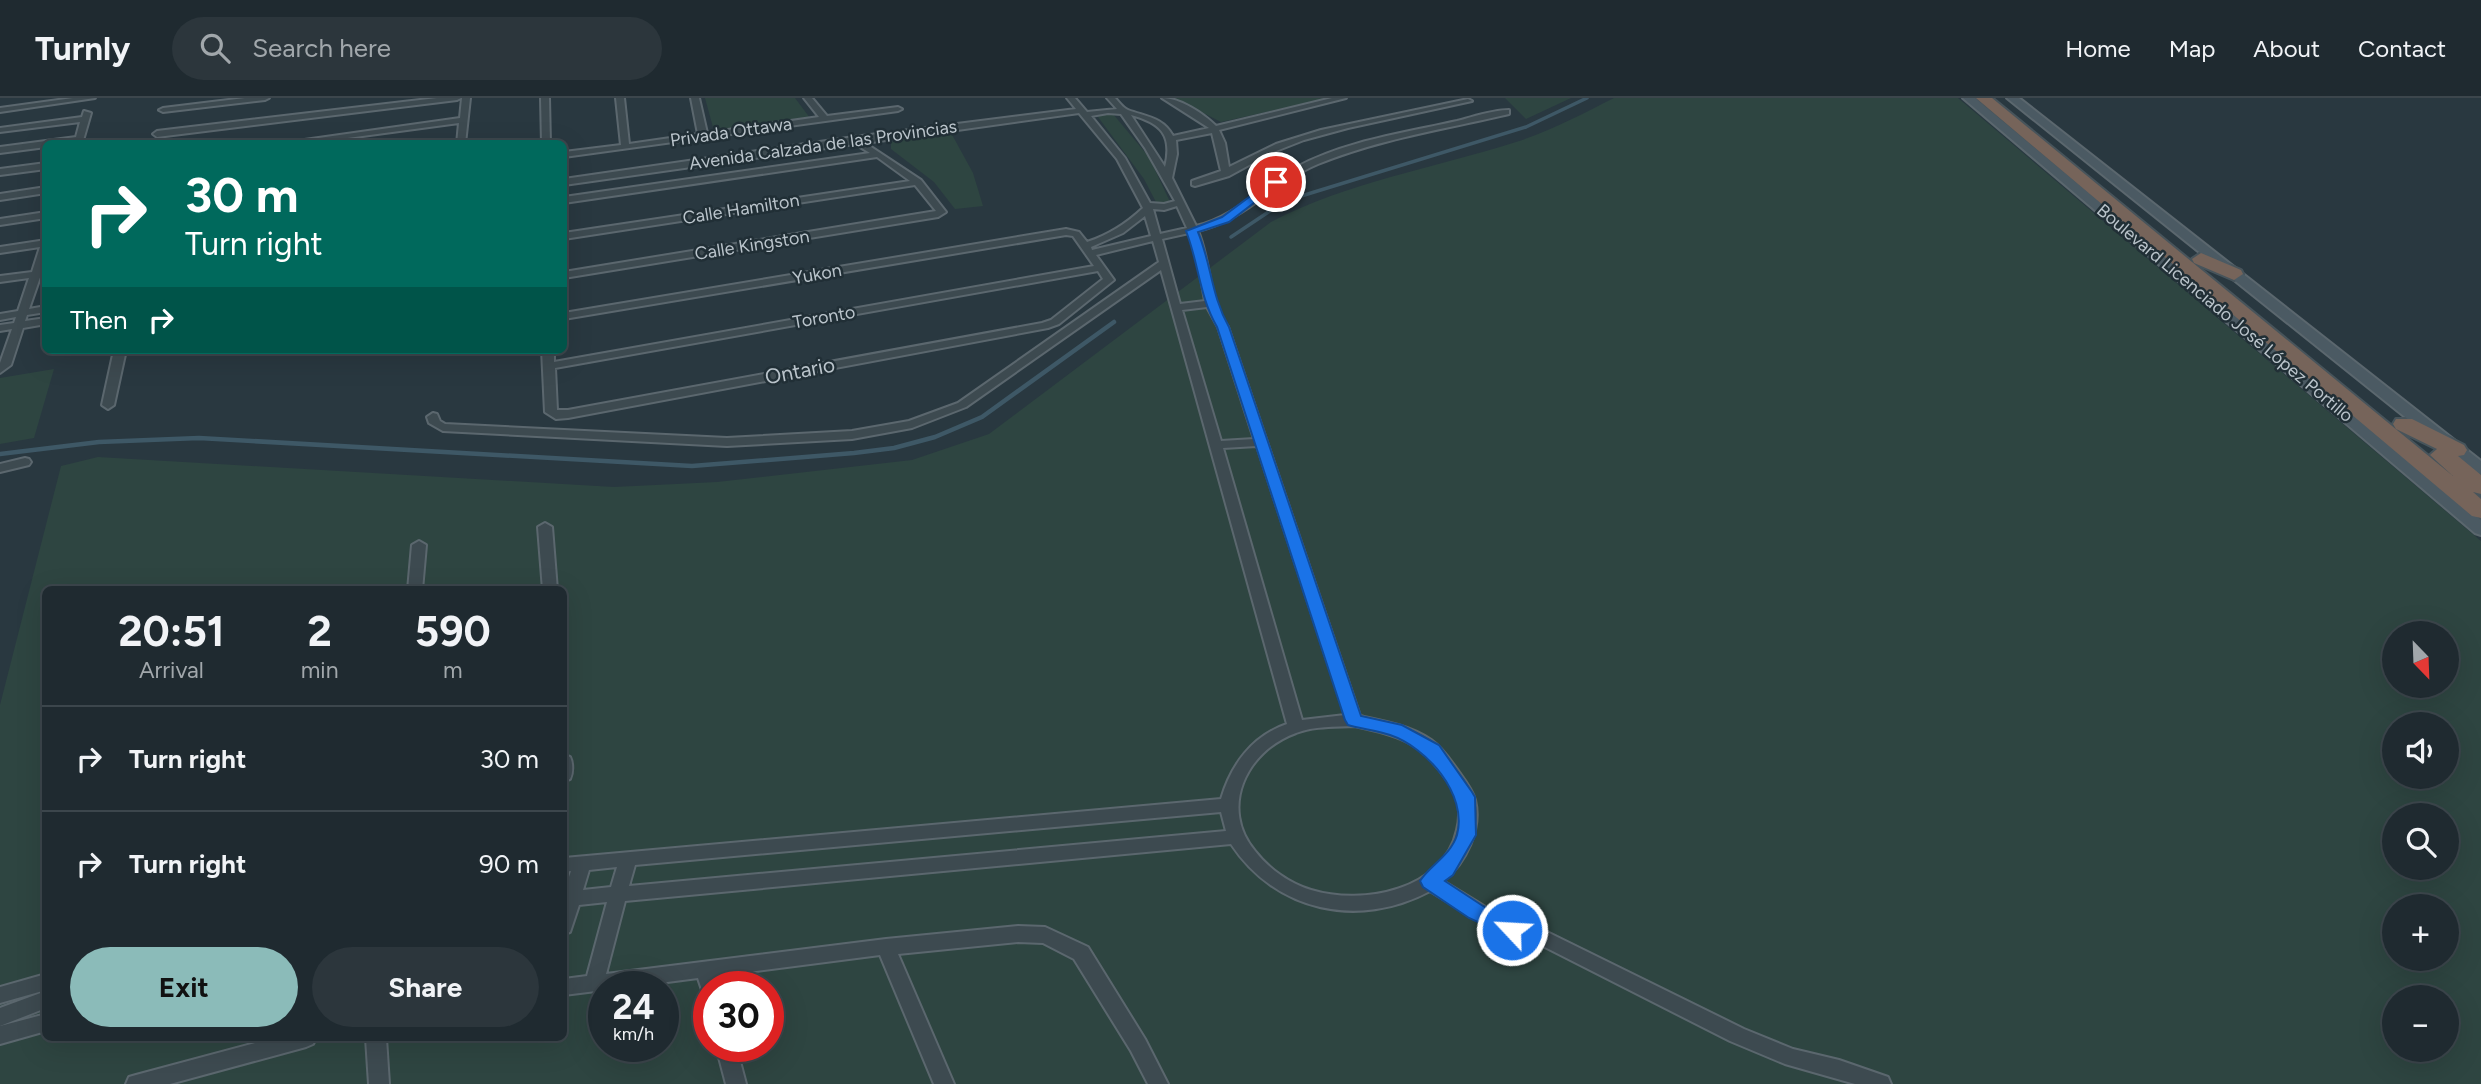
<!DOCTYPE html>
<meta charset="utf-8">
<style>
:root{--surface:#1f2a30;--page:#2c363c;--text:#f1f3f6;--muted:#a1a7ab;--line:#3c464c;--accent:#8bbbb9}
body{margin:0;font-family:Figtree,sans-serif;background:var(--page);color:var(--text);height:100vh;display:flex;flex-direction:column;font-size:26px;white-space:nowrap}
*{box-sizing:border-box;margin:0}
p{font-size:23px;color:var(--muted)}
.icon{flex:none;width:38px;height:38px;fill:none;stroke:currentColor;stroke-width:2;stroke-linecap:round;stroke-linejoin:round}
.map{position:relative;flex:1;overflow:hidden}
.panel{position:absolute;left:42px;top:488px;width:525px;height:455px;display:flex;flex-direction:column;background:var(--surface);border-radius:10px;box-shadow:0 7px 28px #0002,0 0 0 2px var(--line)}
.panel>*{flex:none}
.guide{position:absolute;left:42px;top:42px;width:525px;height:214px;border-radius:10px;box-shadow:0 7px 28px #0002,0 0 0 2px var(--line);background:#00695c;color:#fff;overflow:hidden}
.needle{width:46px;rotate:157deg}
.buttons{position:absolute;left:2382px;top:523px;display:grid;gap:14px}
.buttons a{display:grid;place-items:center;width:77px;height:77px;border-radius:50%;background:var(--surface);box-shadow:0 7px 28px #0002,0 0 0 2px var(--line);font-size:35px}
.speed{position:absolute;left:588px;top:873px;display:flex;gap:14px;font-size:35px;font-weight:700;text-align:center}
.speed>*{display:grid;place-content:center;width:91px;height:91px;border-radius:50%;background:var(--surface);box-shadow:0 7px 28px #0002,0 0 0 2px var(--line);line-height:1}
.speed small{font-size:18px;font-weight:400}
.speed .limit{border:10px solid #d22;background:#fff;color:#111}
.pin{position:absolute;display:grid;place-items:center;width:60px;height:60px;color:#fff;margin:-30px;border:4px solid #fff;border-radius:50%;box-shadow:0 2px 7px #0007}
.me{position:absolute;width:77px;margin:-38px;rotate:295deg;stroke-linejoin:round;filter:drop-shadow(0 0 5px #0008)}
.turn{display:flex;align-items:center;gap:24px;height:147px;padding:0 28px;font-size:32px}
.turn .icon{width:91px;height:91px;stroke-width:2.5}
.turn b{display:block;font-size:49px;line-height:60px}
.then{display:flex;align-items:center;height:66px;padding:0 28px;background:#0003;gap:14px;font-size:26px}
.eta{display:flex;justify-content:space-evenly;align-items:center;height:119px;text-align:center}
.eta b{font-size:42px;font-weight:700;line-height:49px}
.primary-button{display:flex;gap:14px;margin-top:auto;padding:14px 28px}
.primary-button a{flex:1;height:80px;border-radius:42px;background:var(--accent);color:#111;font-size:28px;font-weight:700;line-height:80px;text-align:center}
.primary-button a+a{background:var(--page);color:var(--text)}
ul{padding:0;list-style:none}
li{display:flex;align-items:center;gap:21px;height:105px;padding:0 28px;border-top:2px solid var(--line)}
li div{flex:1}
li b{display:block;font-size:26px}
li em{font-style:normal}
header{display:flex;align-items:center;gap:42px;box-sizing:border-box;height:98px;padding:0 35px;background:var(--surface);border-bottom:2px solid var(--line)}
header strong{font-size:33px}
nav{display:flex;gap:38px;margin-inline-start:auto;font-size:24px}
.search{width:490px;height:63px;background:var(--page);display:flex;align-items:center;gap:18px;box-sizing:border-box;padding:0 24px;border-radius:38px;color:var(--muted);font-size:26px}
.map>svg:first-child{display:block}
</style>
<header>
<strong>Turnly</strong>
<div class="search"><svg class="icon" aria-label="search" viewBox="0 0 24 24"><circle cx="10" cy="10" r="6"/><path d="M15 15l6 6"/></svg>Search here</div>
<nav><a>Home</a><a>Map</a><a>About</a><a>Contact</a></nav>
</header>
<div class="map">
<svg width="2481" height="986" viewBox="0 0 2481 986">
<rect width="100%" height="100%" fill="#293840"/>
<g fill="#2e4541" fill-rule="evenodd">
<path d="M705,0h90l15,20 -96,13z"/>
<path d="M1174,0h151l1,1 -105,23z"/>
<path d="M1505,0h66l-45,21z"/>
<path d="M1614,0h344l523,443v543h-2481v-379l61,-239 37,-9 516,30 103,-5 195,-22 77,-26 282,-212c76,-40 164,-54 245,-80 35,-11 66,-28 98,-44zM46,492h518v448h-518zM2394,536h52v52h-52zM2394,626h52v53h-52zM2394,718h52v52h-52zM2394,808h52v53h-52zM604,889h59v59h-59zM709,889h59v59h-59zM2394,900h52v52h-52z"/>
<path d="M1100,16h13l36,43 22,47h-14l-13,-25 -46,-62z"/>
<path d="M950,33l23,42 10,33 -28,3 -21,-27 -43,-33v-6l4,-4z"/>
<path d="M54,271l-20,69 -34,6v-66z"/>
</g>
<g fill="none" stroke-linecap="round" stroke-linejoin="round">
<path stroke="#3e5866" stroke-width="3.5" d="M1231,139l54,-36 241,-74 61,-29"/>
<path stroke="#3e5866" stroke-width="4.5" d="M0,356l99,-12 100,-4 493,28 162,-13 40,-5 41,-11 47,-20 132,-95"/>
<defs>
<g id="street">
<path d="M73,0h22l-95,14v-4z"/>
<path d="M245,0h24l-4,2 -102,12 -4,-2 4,-2z"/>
<path d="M437,0h24l-4,2 -300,37 -4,-3 4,-3z"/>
<path d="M462,0h8l-5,46h-8l2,-21 -156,21h-27l184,-26z"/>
<path d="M541,0h8l1,46h-8z"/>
<path d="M616,0h8l5,46 69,-10 -7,-36h8l8,35 112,-16 -15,-19h8l15,18 71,-9 4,2 -4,2 -334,46v-5l57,-7z"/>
<path d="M1067,0h8l12,14 30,-3 -10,-11h8c4,4 8,10 13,12 18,7 35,7 45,26l36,-8 -47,-30c18,0 41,15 54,28l116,-28h14l-127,32 6,13 4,24 47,-23 45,-14 147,-31 4,2 -124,27 -44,12 -33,13 -42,23 -34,10 -3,-1v-4l29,-10 -9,-38 -36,7 1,14 -5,24 24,48c39,-9 66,-40 101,-59 48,-26 107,-34 160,-46 16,-4 35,-11 52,-11v4c-64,15 -130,25 -191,50 -45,19 -71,55 -120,67 13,31 10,68 30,96l132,389c24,5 51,10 71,24 10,7 18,18 25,28 7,10 16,20 19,32 7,29 -9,63 -32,81l62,38 38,11 201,99 49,20 46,11 49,17 3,7h-36l-70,-20 -55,-23 -197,-100 -39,-11 -64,-39c-71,38 -154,21 -199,-47l-606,57 -19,73 280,-35 132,-13 27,1 43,20 57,92 23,45h-20l-17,-33 -57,-92 -31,-16 -25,-1 -120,12 56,130h-20l-54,-129 -163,21 2,11h-10v8l-6,-2 -5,-15 -69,9h-25v3l-40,5v-16l23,-3 20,-74 -28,3 -9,27 -6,2v-42l7,-21 -7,1v-14l657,-59c10,-34 31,-63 66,-75l-126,-454 -195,137 -54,21 -60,11 -125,7 -284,-15 -14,-8 -2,-6 6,-4 4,1 3,7 5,3 282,14 125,-7 57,-10 49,-18 201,-141 -6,-21 -57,14 18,25 -55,44 -11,4 -480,90 -12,1 -11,-7 -3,-62h12v12l540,-96 -21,-30 -7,-1 -502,84v-6l502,-84 13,3 8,10c22,-7 40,-19 56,-34l-26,-49 -38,-46 -214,30 56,37 25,32 -8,5 -374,61v-6l372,-61 -21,-26 -351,54v-6l346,-52 -33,-24 -313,46v-6l306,-44 -15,-9 -291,41v-6l290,-42 222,-28zM1108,15l13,1 24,34 30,53 -11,3 -14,-1 -25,-45 -34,-42zM1131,17c30,8 42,20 34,52zM1177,108l10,22 -27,6 -7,-25 11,1zM1145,118l6,20 -59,14 -1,-3 32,-14zM1189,135l8,22 8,46 -25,3 -18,-65zM1098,173l5,8 -52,41 -9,3 -474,87h-11l-2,-42zM1207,209l11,20 36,112 -33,2 -39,-131zM1257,348l88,269 -43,5 -79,-272zM1354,628c45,10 65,14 93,54 11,16 15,30 10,50 -13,60 -94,76 -146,60 -21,-6 -42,-21 -56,-39 -36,-43 -9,-100 41,-118 18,-7 39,-6 58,-7zM1221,714l5,19 -597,55 6,-21zM617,769l-6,20 -28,3 6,-20z"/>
<path d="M84,13l7,2 -9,31h-36v3l-46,6v-6l76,-10 4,-15 -80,10v-4l82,-11z"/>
<path d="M46,65v6l-46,6v-6z"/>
<path d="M46,89v6l-46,7v-6z"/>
<path d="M46,114v6l-46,7v-6z"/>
<path d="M46,142v20l-17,49 17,-3v6l-19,3 -2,6 21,-3v6l-23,4 -12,37 -11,8v-10l12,-34 -12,2v-6l14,-2 2,-6 -16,3v-6l18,-3 11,-33 -29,4v-6l32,-4 8,-25 -40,6v-6z"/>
<path d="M114,252h12l-12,55 -6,4 -6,-4z"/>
<path d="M25,360l4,1 2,3 -2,3 -29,7v-8z"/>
<path d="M545,425l7,4 5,63h-14l-5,-63z"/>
<path d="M419,443l7,4 -4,45h-14l4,-45z"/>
<path d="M564,657l6,2c3,6 3,16 0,22l-6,2z"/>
<path d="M46,876v16l-46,13v-16z"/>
<path d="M46,893v17l-46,18v-18z"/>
<path d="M46,916v17l-46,13v-18z"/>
<path d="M274,940h42l-3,6 -7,3 -136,37h-44l3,-7 7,-2z"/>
<path d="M366,940h20l3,46h-20z"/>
<path d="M716,948h20l10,38h-20z"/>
</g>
<g id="secondary">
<path d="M1963,0h12l506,422v15l-6,-2z"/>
<path d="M2007,0h12l462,363v13l-6,-1z"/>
</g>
<g id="highway">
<path d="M1976,0h16l461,378 -23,-21 7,-6 -41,-20 -3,-5 3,-5h16l52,26 3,5 -3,5 -6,1 23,19v19l-8,-2 8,7v19l-9,-2z"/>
<path d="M2201,155l40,17 2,4 -9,6 -40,-17 -2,-4z"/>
</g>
</defs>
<use href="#street" stroke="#5b676e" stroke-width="4"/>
<use href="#secondary" stroke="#5b676e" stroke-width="4"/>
<use href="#highway" stroke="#47545b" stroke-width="4"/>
<use href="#street" fill="#3d4a50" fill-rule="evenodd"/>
<use href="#secondary" fill="#4b5a63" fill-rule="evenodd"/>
<use href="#highway" fill="#76645a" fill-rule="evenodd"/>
</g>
<path fill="#1a73e8" stroke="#114b97" stroke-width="2" d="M1272,82l9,2 -52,40 -31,10c14,34 13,63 31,95l132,389 41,9 37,20 33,47 3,5 1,38 -23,40 -8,6 38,25 36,17 3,7 -3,6 -7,2 -43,-20 -46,-31 -3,-6c8,-14 31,-26 37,-46 11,-41 -31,-88 -67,-100 -14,-5 -29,-6 -42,-10l-3,-5 -128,-393c-18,-31 -18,-63 -31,-96l36,-14z"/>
<g text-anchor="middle" stroke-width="5" stroke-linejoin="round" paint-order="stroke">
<g font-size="18" fill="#bac4cb" stroke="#212f36">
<text transform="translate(731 34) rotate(-8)" y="6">Privada Ottawa</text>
<text transform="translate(823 47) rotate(-8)" y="6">Avenida Calzada de las Provincias</text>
<text transform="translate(741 111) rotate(-9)" y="6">Calle Hamilton</text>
<text transform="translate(752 147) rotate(-9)" y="6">Calle Kingston</text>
<text transform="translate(817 176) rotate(-10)" y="6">Yukon</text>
<text transform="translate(2225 215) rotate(40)" y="6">Boulevard Licenciado José López Portillo</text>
<text transform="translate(824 219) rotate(-10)" y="6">Toronto</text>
</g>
<g font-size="21" fill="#bac4cb" stroke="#212f36">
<text transform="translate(800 273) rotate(-11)" y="7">Ontario</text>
</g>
</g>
</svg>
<div class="buttons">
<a><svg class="needle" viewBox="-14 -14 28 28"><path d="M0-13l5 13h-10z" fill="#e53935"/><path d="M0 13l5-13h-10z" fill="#a1a7ab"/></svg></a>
<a><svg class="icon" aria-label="sound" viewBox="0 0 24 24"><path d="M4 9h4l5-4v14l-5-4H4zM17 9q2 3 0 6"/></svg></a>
<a><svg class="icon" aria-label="search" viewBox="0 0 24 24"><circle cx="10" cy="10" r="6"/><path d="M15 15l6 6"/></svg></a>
<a>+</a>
<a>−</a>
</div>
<div class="speed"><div>24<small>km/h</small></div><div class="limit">30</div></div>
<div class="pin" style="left:1276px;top:84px;background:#d93025"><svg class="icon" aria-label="arrive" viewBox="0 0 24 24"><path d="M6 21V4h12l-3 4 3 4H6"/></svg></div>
<svg class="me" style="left:1512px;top:832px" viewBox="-20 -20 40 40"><circle r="17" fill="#1a73e8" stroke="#fff" stroke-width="3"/><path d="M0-11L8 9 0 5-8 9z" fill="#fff"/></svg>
<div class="guide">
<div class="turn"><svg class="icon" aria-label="right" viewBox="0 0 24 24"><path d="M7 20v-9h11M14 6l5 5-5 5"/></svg><div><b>30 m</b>Turn right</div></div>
<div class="then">Then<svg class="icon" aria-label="right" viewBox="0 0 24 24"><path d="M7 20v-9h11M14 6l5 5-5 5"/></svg></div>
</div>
<section class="panel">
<div class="eta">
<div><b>20:51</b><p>Arrival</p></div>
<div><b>2</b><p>min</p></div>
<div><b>590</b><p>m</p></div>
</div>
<ul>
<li><svg class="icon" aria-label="right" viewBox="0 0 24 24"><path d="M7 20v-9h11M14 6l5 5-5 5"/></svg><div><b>Turn right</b></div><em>30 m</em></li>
<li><svg class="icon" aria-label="right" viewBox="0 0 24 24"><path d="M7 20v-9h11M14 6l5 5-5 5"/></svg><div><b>Turn right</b></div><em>90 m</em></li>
</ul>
<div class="primary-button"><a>Exit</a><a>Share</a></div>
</section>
</div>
